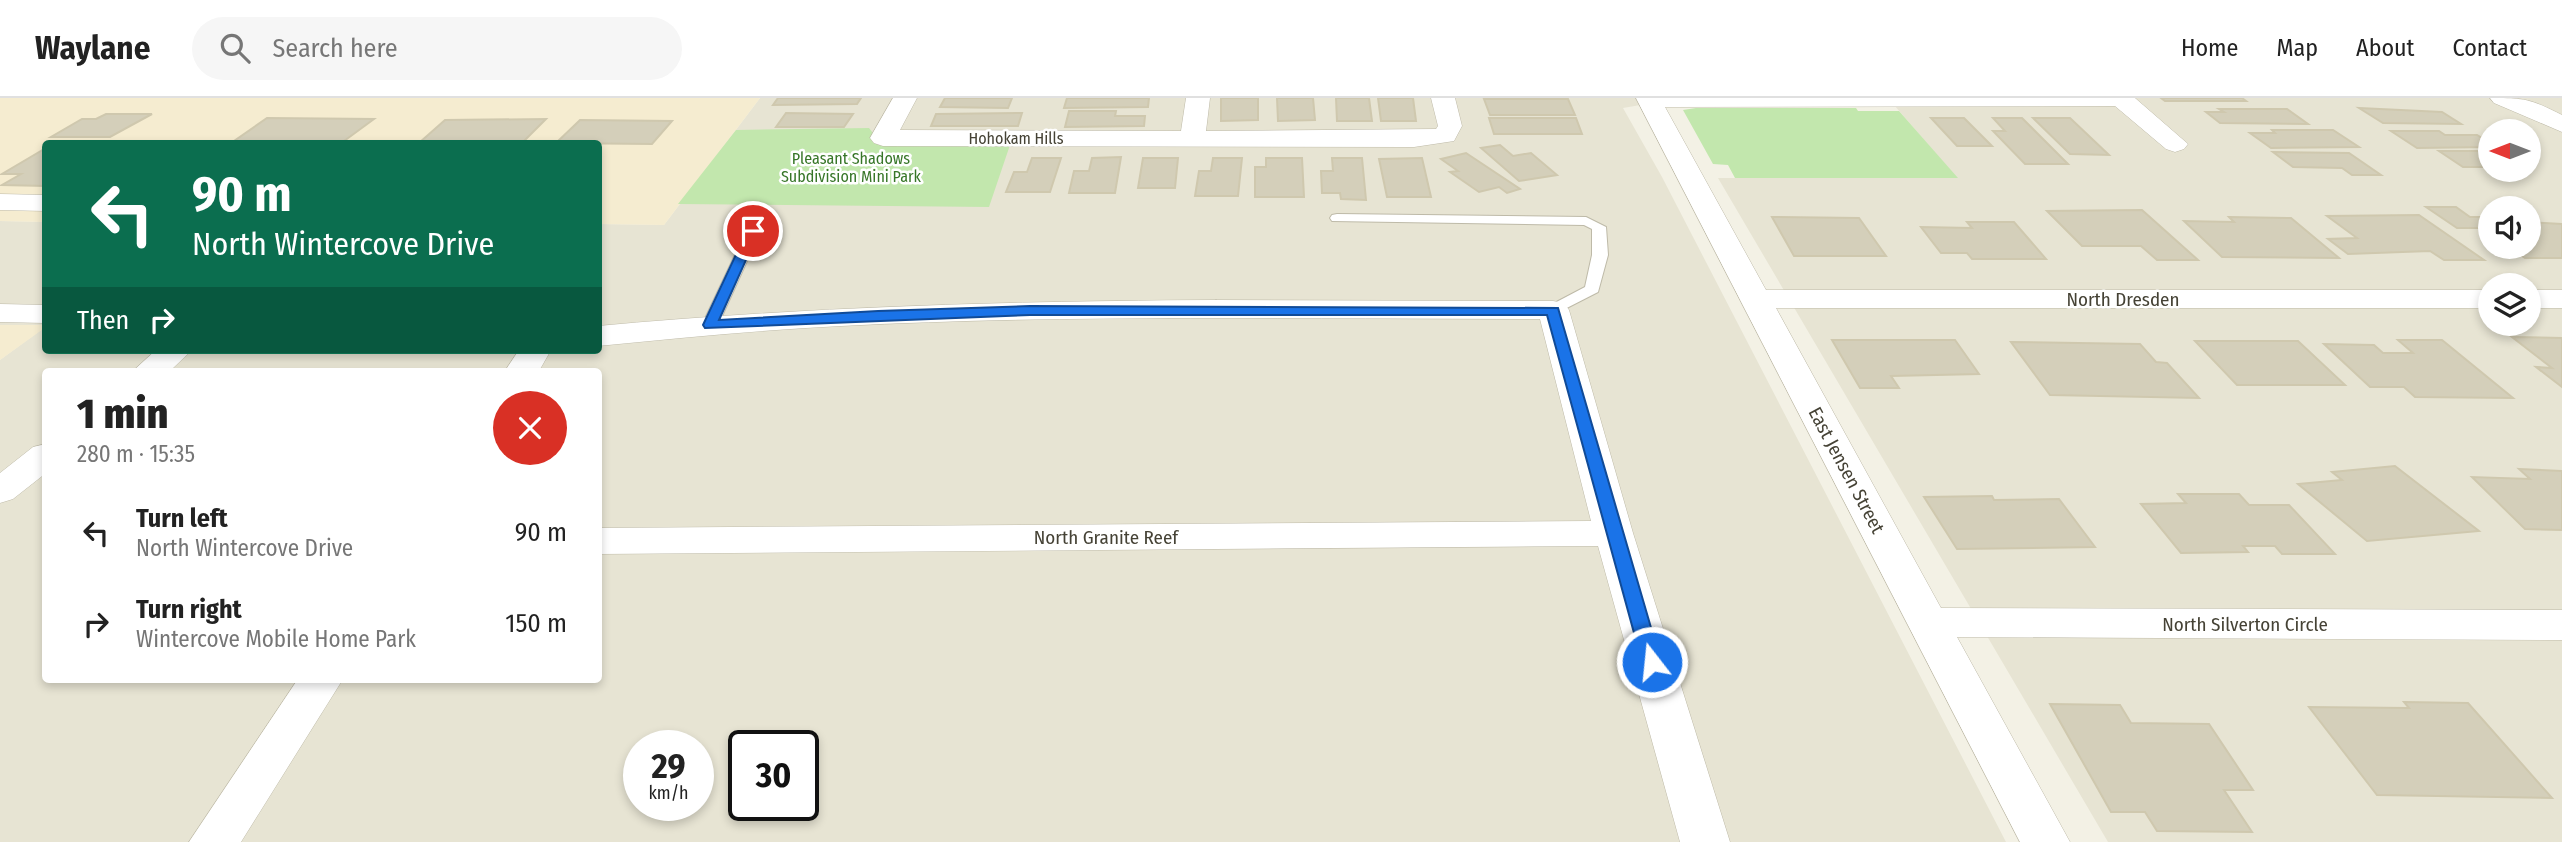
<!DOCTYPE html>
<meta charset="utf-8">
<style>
:root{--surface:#fff;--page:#f6f6f6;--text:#222;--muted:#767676;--line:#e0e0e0}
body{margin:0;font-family:"Fira Sans Condensed",sans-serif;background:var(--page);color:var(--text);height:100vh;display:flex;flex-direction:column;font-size:26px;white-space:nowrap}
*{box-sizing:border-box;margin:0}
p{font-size:23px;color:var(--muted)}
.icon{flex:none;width:38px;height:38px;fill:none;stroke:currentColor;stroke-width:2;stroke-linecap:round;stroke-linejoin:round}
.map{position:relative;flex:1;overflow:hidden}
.sheet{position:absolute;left:42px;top:270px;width:560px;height:315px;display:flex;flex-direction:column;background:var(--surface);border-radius:7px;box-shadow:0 4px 10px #0003}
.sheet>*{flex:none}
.top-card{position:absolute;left:42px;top:42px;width:560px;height:214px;border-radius:7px;box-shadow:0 4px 10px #0003;background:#0b6e4f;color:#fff;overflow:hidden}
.needle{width:46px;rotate:270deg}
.tools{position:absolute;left:2478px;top:21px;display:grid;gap:14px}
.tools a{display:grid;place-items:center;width:63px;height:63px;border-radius:50%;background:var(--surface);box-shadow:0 4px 10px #0003;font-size:35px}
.speed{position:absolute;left:623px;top:632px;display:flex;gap:14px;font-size:35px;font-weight:700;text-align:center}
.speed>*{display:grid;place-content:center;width:91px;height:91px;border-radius:50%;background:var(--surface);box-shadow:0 4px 10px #0003;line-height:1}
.speed small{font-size:18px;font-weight:400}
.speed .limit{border:4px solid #111;border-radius:10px;background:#fff;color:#111}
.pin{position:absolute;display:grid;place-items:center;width:60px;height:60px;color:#fff;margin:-30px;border:4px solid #fff;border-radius:50%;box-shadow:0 2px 7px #0007}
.me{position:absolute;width:77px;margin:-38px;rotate:344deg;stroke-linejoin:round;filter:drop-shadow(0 0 5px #0008)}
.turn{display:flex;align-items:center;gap:24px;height:147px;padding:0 35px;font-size:32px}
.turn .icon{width:91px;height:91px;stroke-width:2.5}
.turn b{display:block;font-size:49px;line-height:60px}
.then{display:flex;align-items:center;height:66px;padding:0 35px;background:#0003;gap:14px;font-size:26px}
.round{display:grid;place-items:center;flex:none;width:74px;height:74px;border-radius:37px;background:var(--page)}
.head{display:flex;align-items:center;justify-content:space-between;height:119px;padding:0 35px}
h1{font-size:42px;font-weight:800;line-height:52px}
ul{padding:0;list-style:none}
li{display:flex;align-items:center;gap:21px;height:91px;padding:0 35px}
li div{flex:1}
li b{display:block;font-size:26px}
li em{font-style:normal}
header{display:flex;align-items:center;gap:42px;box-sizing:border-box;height:98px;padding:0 35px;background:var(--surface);border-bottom:2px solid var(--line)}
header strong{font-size:33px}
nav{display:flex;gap:38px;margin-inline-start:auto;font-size:24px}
.search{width:490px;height:63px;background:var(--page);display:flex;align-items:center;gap:18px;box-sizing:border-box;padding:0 24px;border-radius:38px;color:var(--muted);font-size:26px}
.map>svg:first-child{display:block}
</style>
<header>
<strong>Waylane</strong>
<div class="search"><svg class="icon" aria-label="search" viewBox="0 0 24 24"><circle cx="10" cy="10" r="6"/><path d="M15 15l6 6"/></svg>Search here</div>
<nav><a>Home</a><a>Map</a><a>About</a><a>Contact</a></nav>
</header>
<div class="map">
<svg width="2562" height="744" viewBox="0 0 2562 744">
<rect width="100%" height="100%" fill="#f3f1e5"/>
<g fill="#e7e4d3" fill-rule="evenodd">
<path d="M760,0h921l-58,10 39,69 344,665h-2006v-482l45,-33 1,23h552l1,-126 65,1zM46,273h552v308h-552zM639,648h59v59h-59zM744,648h59v59h-59z"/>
<path d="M1888,0h674v744h-454l-390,-664h239zM2490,33h39v39h-39zM2490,110h39v39h-39zM2490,187h39v39h-39z"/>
<path d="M0,123l45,1v103h-45z"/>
</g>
<g fill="#f5ecd0">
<path d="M0,0h760l-96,127 -65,-1 -1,-80h-552l-1,78 -45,-1z"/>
<path d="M0,227h45l1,2 -46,33z"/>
</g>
<g fill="#c2e7ad">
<path d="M1696,10h160l2,3h41l59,67h-223l-7,-13 -15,-1 -30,-54z"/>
<path d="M869,30l7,9 134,8 -21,62 -311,-3 58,-74z"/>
</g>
<g fill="#d4cfba" stroke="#cfc8ae" stroke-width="2">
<path d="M778,0h83l-4,6 -84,1z"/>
<path d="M945,0h67l-4,10 -68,-1z"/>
<path d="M1067,0h82l-1,9 -84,1z"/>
<path d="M1221,0h37v22l-37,1z"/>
<path d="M1277,0h36l2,22 -37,1z"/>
<path d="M1336,0h33l3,23h-35z"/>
<path d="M1378,0h35l3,23h-35z"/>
<path d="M2161,0h81l4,3h-81z"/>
<path d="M1484,1h84l7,16h-85z"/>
<path d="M2359,10l83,4 19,12 -78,-1z"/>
<path d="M2219,11h68l21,15 -88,-1 -14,-11h18z"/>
<path d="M1069,13h47l-1,5h30l-1,10 -79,1z"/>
<path d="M786,15l67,1 -9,13h-68z"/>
<path d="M1022,15l-4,13h-87l5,-12z"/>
<path d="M106,16h46l-42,23h-59l31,-18h14z"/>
<path d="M267,20l107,1 -30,22h-110z"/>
<path d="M1489,20h87l6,16h-88z"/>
<path d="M1931,20h33l28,28h-35z"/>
<path d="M1993,20h29l46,46h-43l-32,-33h12z"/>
<path d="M2033,20h37l39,37 -39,-1z"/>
<path d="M546,21l-23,23 -104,1 26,-23z"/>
<path d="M580,22l92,1 -20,23 -96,-1z"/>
<path d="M2272,32h61l26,17 -88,1 -21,-15h25z"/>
<path d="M2391,33h48l6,4h32l13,8v4l-73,1z"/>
<path d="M1500,47l13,11 18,-3 26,22 -38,6 -38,-33z"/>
<path d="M46,50v38l-44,-1 19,-11h-19z"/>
<path d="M2439,53h51v16h-27z"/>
<path d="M2273,54l76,1 32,22h-29l-10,-7 -49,-1z"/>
<path d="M1466,55l54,36 -13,4 -8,-6 -20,5 -29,-20 8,-1 -17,-12z"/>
<path d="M1121,59l-6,36h-46l5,-22h15l3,-13z"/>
<path d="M1032,60h29l-11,34h-44l8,-20h13z"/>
<path d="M1143,60h35l-3,30h-37z"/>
<path d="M1213,60h29l-4,38h-43l4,-25h12z"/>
<path d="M1266,60h36l2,39h-49v-30h11z"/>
<path d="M1332,60h30l4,42 -25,-1 -1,-6h-18l-1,-22h12z"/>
<path d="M1422,60l9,39h-44l-8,-38z"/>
<path d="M2426,109h30l14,10h20v17l-9,-6h-24z"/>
<path d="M2142,112l56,50h-41l-16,-14h-59l-35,-35z"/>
<path d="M2419,117l65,45h-40l-14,-9 -82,3 -20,-15 29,-1 -30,-22z"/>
<path d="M1772,119l87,1 27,38h-92z"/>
<path d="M2229,119l62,1 48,40 -117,-1 -38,-36 50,1z"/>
<path d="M1967,124h47l32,37h-74l-5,-6h-26l-20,-26 51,1z"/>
<path d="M2529,124l33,2v34h-37l-16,-11h20z"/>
<path d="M2512,239l50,1v49l-26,-20 16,1z"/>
<path d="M1832,242h123l24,34 -88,2 8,12h-39z"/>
<path d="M2398,242h44l71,58 -98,-1 -11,-10h-34l-46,-43 50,1 9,8h30z"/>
<path d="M2195,243h103l47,44h-108z"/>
<path d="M2011,244l129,2 16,18 11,1 32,35 -149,-3z"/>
<path d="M2395,368l84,65 -112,10 -69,-57 44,-4 -10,-8z"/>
<path d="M2519,371l43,2v59l-37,-1 -53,-52 58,2z"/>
<path d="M2178,396h61l10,11h40l46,49h-53l-7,-8h-32l5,6 -67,1 -40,-49 45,-1z"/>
<path d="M1992,398l2,4 65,-1 36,48 -138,2 -33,-52z"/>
<path d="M2404,604l64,1 84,95 -175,-3 -68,-88 100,1z"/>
<path d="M2050,606l70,1 11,18 78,1 44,66h-29l28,42 -95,-1 -12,-19h-34z"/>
</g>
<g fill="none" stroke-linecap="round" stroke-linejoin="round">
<defs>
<g id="lane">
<path d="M764,106l7,4 -53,117 -8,5 -6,-1 -2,-4 55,-117z"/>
<path d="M1337,116l249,3 20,10 2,28 -10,37 -45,23 -6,-2 -2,-3 2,-3 38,-20 7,-32v-26l-8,-4 -252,-4 -2,-3 2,-3z"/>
</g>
<g id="street">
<path d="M893,0h24l-17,32 281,1 5,-33h24l-4,33 230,-2 2,-3 -7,-28h24l7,28 -8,15 -40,6 -531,-1 -9,-3 -4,-5z"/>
<path d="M1636,0h499l53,46 -4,5 -9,3 -9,-3 -51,-43 -450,1 101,183h724v18h-714l165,300 621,2v30l-605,-3 113,205h-50z"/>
<path d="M2490,0c36,0 40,1 72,17v17l-68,-29z"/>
<path d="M0,96l46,1v16l-46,-1z"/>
<rect x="2529" y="192" width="33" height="18"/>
<path d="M1216,202l337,1 11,2 5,7 64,223 97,309h-50l-82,-296 -1000,8v-26l993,-7 -51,-202c-233,0 -466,-5 -699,7 -81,4 -162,12 -243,20v-20c206,-19 411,-25 618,-26z"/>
<path d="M0,206l46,1v18l-46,-1z"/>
<path d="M156,252h36l-22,21h-37z"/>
<path d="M519,252h32l-12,21h-34z"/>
<path d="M46,346v29l-33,26 -13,4v-30l33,-26z"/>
<path d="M298,581h45l-102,163h-52z"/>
</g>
</defs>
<use href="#lane" stroke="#bebaa8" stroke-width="2"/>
<use href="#street" stroke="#bebaa8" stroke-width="1"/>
<use href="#lane" fill="#fff" fill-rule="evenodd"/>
<use href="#street" fill="#fff" fill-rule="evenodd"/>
</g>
<path fill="#1a73e8" stroke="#114b97" stroke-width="2" d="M753,129l6,4 -40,89 159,-9 152,-5 528,2 103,354 -3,5h-13l-3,-5 -95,-347h-517l-325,13 -2,-3 44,-94z"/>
<g text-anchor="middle" stroke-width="5" stroke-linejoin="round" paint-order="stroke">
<g font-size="16" fill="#454235" stroke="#fff">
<text x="1016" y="46">Hohokam Hills</text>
</g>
<g font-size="16" fill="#377628" stroke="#fff">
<text x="851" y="66">Pleasant Shadows<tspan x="851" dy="18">Subdivision Mini Park</tspan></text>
</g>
<g font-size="19" fill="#454235" stroke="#fff">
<text x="2123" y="208">North Dresden</text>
<text transform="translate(1847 372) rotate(62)" y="7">East Jensen Street</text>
<text x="1106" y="446">North Granite Reef</text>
<text x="2245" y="533">North Silverton Circle</text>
</g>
</g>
</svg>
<div class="tools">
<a><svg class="needle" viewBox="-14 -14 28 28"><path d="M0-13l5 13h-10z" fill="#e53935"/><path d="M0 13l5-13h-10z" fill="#767676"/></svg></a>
<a><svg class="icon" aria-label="sound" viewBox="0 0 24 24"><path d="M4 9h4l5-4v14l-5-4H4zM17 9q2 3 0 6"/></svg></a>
<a><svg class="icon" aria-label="layers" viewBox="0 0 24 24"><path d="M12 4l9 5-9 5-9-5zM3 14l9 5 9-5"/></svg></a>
</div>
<div class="speed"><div>29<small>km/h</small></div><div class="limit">30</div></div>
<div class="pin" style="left:753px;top:133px;background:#d93025"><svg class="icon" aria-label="arrive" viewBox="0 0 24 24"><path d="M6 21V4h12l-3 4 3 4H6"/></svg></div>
<svg class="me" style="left:1652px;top:564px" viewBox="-20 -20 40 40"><circle r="17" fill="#1a73e8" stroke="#fff" stroke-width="3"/><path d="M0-11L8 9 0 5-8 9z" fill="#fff"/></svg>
<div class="top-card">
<div class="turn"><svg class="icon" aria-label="left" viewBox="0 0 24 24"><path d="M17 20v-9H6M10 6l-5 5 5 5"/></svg><div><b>90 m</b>North Wintercove Drive</div></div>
<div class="then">Then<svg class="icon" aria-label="right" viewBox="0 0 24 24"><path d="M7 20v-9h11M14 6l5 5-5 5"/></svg></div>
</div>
<section class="sheet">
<div class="head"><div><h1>1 min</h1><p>280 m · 15:35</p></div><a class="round" style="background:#d93025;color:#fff"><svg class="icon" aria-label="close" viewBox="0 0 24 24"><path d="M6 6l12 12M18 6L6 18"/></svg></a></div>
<ul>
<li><svg class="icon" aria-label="left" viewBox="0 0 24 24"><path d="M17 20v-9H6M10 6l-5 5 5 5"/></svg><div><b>Turn left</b><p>North Wintercove Drive</p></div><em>90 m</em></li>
<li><svg class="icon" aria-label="right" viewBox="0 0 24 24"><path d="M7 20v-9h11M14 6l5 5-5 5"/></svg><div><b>Turn right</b><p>Wintercove Mobile Home Park</p></div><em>150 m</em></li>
</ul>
</section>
</div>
